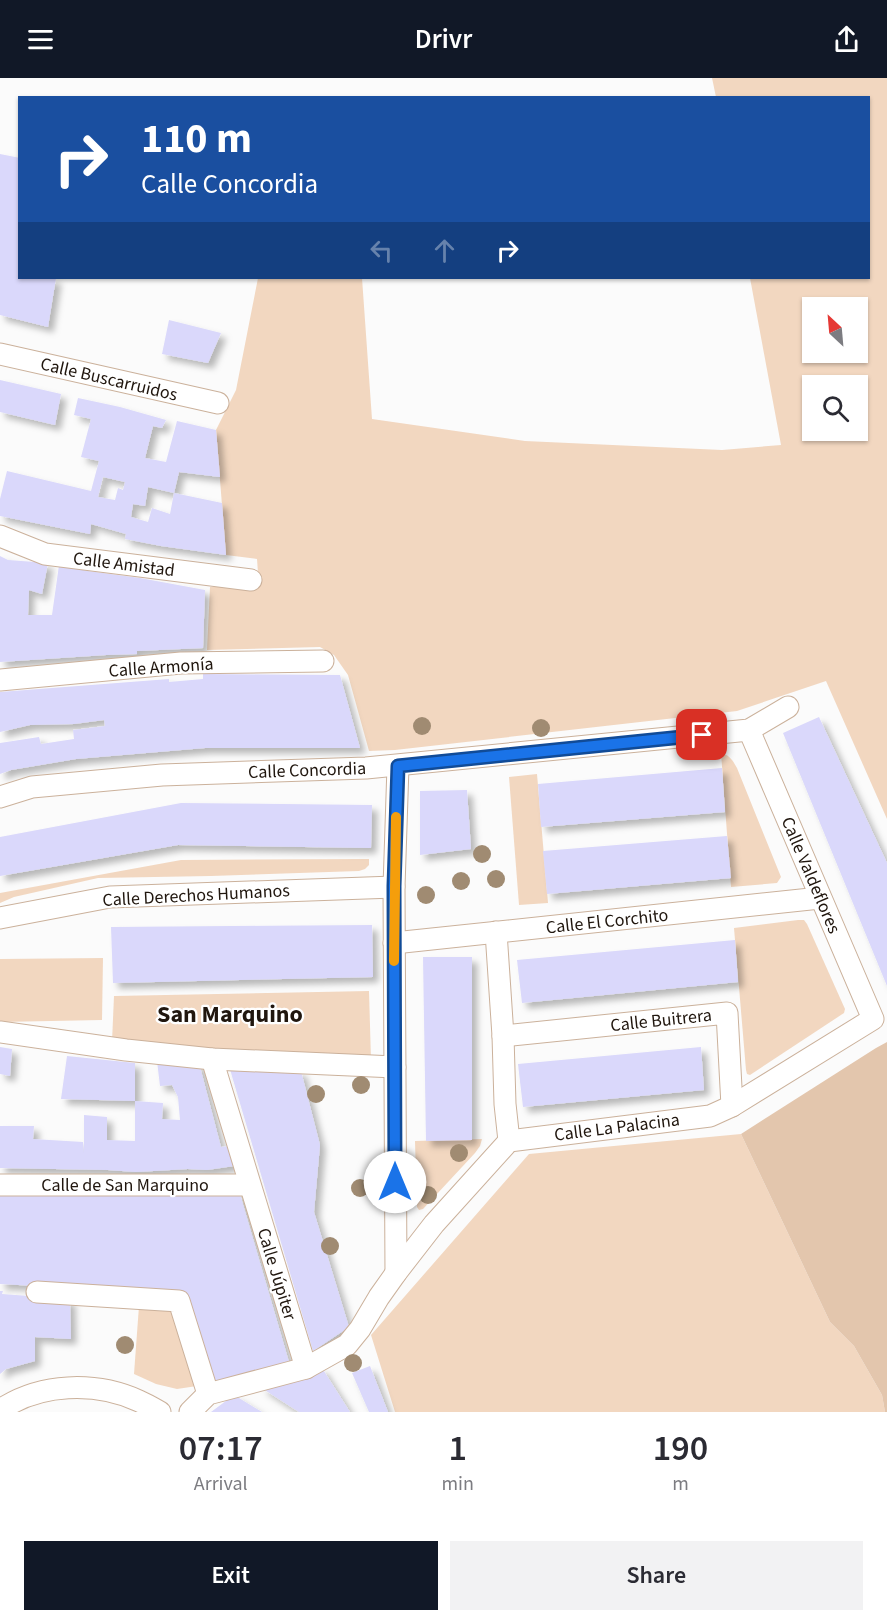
<!DOCTYPE html>
<meta charset="utf-8">
<style>
:root{--surface:#fff;--page:#f2f2f3;--text:#2b2b33;--muted:#7c7c81;--accent:#111827}
body{margin:0;font-family:"Source Sans 3",sans-serif;background:var(--page);color:var(--text);height:100vh;display:flex;flex-direction:column;font-size:22px;white-space:nowrap}
*{box-sizing:border-box;margin:0}
p{font-size:20px;color:var(--muted)}
.icon{flex:none;width:33px;height:33px;fill:none;stroke:currentColor;stroke-width:2;stroke-linecap:round;stroke-linejoin:round}
.map{position:relative;height:1334px;overflow:hidden}
.details{display:flex;flex-direction:column;background:var(--surface);flex:1}
.details>*{flex:none}
.banner{position:absolute;left:18px;top:18px;width:852px;height:183px;border-radius:0px;box-shadow:0 2px 4px #0004;background:#1a4fa0;color:#fff;overflow:hidden}
.needle{width:39px;rotate:334deg}
.buttons{position:absolute;left:802px;top:219px;display:grid;gap:12px}
.buttons a{display:grid;place-items:center;width:66px;height:66px;border-radius:0px;background:var(--surface);box-shadow:0 2px 4px #0004;font-size:30px}
.pin{position:absolute;display:grid;place-items:center;width:51px;height:51px;color:#fff;margin:-26px;border-radius:12px;box-shadow:0 3px 9px #0006}
.me{position:absolute;width:66px;margin:-33px;rotate:0deg;stroke-linejoin:round;filter:drop-shadow(0 0 4px #0008)}
.turn{display:flex;align-items:center;gap:21px;height:126px;padding:0 24px;font-size:27px}
.turn .icon{width:78px;height:78px;stroke-width:2.5}
.turn b{display:block;font-size:42px;line-height:51px}
.lanes{display:flex;align-items:center;height:57px;padding:0 24px;background:#0003;justify-content:center;gap:30px;direction:ltr}
.lanes .off{opacity:.35}
.eta{display:flex;justify-content:space-evenly;align-items:center;height:102px;text-align:center}
.eta b{font-size:36px;font-weight:600;line-height:42px}
.button{display:flex;gap:12px;margin-top:auto;padding:12px 24px}
.button a{flex:1;height:69px;border-radius:0px;background:var(--accent);color:#fff;font-size:24px;font-weight:600;line-height:69px;text-align:center}
.button a+a{background:var(--page);color:var(--text)}
header{display:flex;justify-content:space-between;align-items:center;height:78px;padding:0 24px;background:var(--accent);color:#fff;font-size:27px;font-weight:600}
.map>svg:first-child{display:block}
</style>
<header><svg class="icon" aria-label="menu" viewBox="0 0 24 24"><path d="M4 6h16M4 12h16M4 18h16"/></svg>Drivr<svg class="icon" aria-label="share" viewBox="0 0 24 24"><path d="M12 15V3M7 8l5-5 5 5M5 13v7h14v-7"/></svg></header>
<div class="map">
<svg width="887" height="1334" viewBox="0 0 887 1334">
<defs>
<filter id="shadow"><feDropShadow dx="5.5" dy="5.5" stdDeviation="3" flood-color="#0004"/></filter>
</defs>
<rect width="100%" height="100%" fill="#fbfbfb"/>
<g fill="#f2d7c0" fill-rule="evenodd">
<path d="M712,0h175v741l-61,-138 -89,30 -342,39 -26,1 -21,-76 -14,-20 -14,-8 -113,3 3,-63h49l-2,-28 -31,-4 -10,-125 20,-40 22,-112h104l10,141 153,22 197,9 59,-5 -31,-167h118v-180l-152,-1zM813,230h45v44h-45zM813,308h45v44h-45z"/>
<path d="M721,675c9,2 12,8 16,15l44,109 -4,6 -46,4z"/>
<path d="M537,696l11,129 -29,2 -10,-128z"/>
<path d="M369,781v6l-4,4 -6,2 -148,5 -113,2 -84,19 -14,6v-10l181,-33z"/>
<path d="M798,842h6l3,4 38,85 -1,4 -94,62 -3,-1 -1,-4 -12,-142z"/>
<path d="M103,880l-1,62 -102,2v-63z"/>
<path d="M369,913l2,69 -259,-18 2,-46z"/>
<path d="M741,1056l89,188 24,24 28,49 3,17h-490l-24,-77 158,-181z"/>
<path d="M482,1061l-2,7 -5,7 -52,56 -4,1 -2,-3 -2,-66z"/>
<path d="M139,1228l33,1 25,79 -20,3 -21,-5 -22,-10z"/>
</g>
<path fill="#e3c6ad" d="M887,964v370h-2l-3,-17 -28,-49 -24,-24 -89,-188 135,-86z"/>
<g fill="#dad8fb" fill-rule="evenodd" filter="url(#shadow)">
<path d="M0,76l20,4v120h36l-8,49 -48,-12z"/>
<path d="M169,242l52,13 -13,30 -46,-9z"/>
<path d="M0,302l61,14 -6,31 -55,-13z"/>
<path d="M78,320l42,9 46,13 -4,8 -9,-2 -8,32 21,4 11,-41 39,9 4,47 -41,-5 -5,21 -26,-6 -3,19 -12,-2 -2,13 17,5 4,-14 18,6 4,-21 48,10 4,52 -65,-9 -36,-7 1,-5 -35,-10 -1,10 -90,-18v-17l7,-28 84,20 8,-30 -18,-4 10,-38 -17,-4zM103,399l22,5 -2,8 -5,-2 -3,12 -17,-3z"/>
<path d="M0,478l8,4 40,3 -6,31 -13,-4 -1,25h24l7,-50 29,6 52,7 65,12 -2,58 -66,3v3l-31,1 -106,7z"/>
<path d="M203,596l137,1 20,73h-155l-129,11 -65,11 -11,4v-31l39,-6 2,7 33,-5 -1,-9 32,-4 -1,-6 -30,4 -44,1 -30,7v-40l169,-13v3l34,-3z"/>
<path d="M819,639l68,146v123l-104,-253z"/>
<path d="M722,690l3,44 -184,15 -3,-43z"/>
<path d="M467,712l4,59 -51,6v-64z"/>
<path d="M181,725l191,2 -1,43 -193,-3 -178,31v-39z"/>
<path d="M727,758l4,42 -184,16 -4,-43z"/>
<path d="M372,847l1,52 -260,6 -2,-56z"/>
<path d="M735,862l3,42 -216,21 -5,-43z"/>
<path d="M423,879h49v183l-46,1z"/>
<path d="M0,969l12,2 -2,27 -10,-2z"/>
<path d="M701,969l3,43 -181,17 -5,-43z"/>
<path d="M67,978l68,7v38l-74,-2z"/>
<path d="M157,983l42,2 22,84 9,-1 4,20 -27,4 -19,-1 -52,3 -28,-2 -108,-2v-42h34l-1,13 50,3 1,11v-38l23,2v23l28,1v-40l28,2 -1,16 18,1 -2,-23 -6,-12 -12,1z"/>
<path d="M229,988l72,5 19,74 -6,67 35,115 -36,24z"/>
<path d="M239,1113l50,171 -76,22 -30,-90 -183,-10v-88z"/>
<path d="M0,1213h3l-1,3 68,5 1,40 -36,-2v24l-29,8 -6,5z"/>
<path d="M370,1288l18,46h-19l-17,-39z"/>
<path d="M322,1290l28,44h-51l-39,-25z"/>
<path d="M234,1317l28,17h-51z"/>
</g>
<g fill="none" stroke-linecap="round" stroke-linejoin="round">
<defs>
<g id="minor">
<path d="M0,276l218,49"/>
<path d="M0,458l45,18 206,26"/>
<path d="M0,602l181,-17 142,-2"/>
<path d="M0,719l32,-10 130,-12 204,-7 383,-38 39,-23"/>
<path d="M0,840l110,-21 284,-10"/>
<path d="M496,854l7,104 2,68 4,37"/>
<path d="M394,865l426,-45"/>
<path d="M0,954l126,18 86,9 183,8"/>
<path d="M503,958l224,-23 5,93"/>
<path d="M212,981l94,309"/>
<path d="M0,1107h249"/>
<path d="M396,1195l-2,-386 4,-121"/>
<path d="M37,1214l142,9 29,93"/>
<path d="M0,1332c40,-27 95,-29 139,-9 7,3 14,7 21,11"/>
<path d="M190,1334l18,-18 98,-26 41,-23 13,-16 19,-32 17,-24 38,-49 75,-83 201,-25 22,-10 141,-87 -124,-289"/>
</g>
</defs>
<use href="#minor" stroke="#cbb19b" stroke-width="23"/>
<use href="#minor" stroke="#fff" stroke-width="21"/>
</g>
<g fill="#a08b72">
<circle cx="422" cy="648" r="9"/>
<circle cx="541" cy="650" r="9"/>
<circle cx="482" cy="776" r="9"/>
<circle cx="496" cy="801" r="9"/>
<circle cx="461" cy="803" r="9"/>
<circle cx="426" cy="817" r="9"/>
<circle cx="361" cy="1007" r="9"/>
<circle cx="316" cy="1016" r="9"/>
<circle cx="459" cy="1075" r="9"/>
<circle cx="360" cy="1110" r="9"/>
<circle cx="428" cy="1117" r="9"/>
<circle cx="330" cy="1168" r="9"/>
<circle cx="125" cy="1267" r="9"/>
<circle cx="353" cy="1285" r="9"/>
</g>
<g fill="none" stroke-linecap="round" stroke-linejoin="round">
<defs>
<path id="route" d="M395,1104l-1,-296 4,-120 304,-31"/>
</defs>
<use href="#route" stroke="#114b97" stroke-width="15"/>
<use href="#route" stroke="#1a73e8" stroke-width="10"/>
<path stroke="#f59e0b" stroke-width="10" d="M394,883l2,-144"/>
</g>
<g text-anchor="middle" stroke-width="4.5" stroke-linejoin="round" paint-order="stroke">
<g font-size="18" fill="#20160e" stroke="#fff">
<text transform="translate(109 301) rotate(13)" y="6">Calle Buscarruidos</text>
<text transform="translate(124 486) rotate(7)" y="6">Calle Amistad</text>
<text transform="translate(161 589) rotate(-4)" y="6">Calle Armonía</text>
<text transform="translate(307 692) rotate(-2)" y="6">Calle Concordia</text>
<text transform="translate(811 797) rotate(67)" y="6">Calle Valdeflores</text>
<text transform="translate(196 817) rotate(-3)" y="6">Calle Derechos Humanos</text>
<text transform="translate(607 843) rotate(-6)" y="6">Calle El Corchito</text>
<text transform="translate(661 942) rotate(-6)" y="6">Calle Buitrera</text>
<text transform="translate(617 1049) rotate(-7)" y="6">Calle La Palacina</text>
<text x="125" y="1113">Calle de San Marquino</text>
<text transform="translate(277 1196) rotate(73)" y="6">Calle Júpiter</text>
</g>
<g font-size="24" font-weight="bold" fill="#20160e" stroke="#fff">
<text x="230" y="944">San Marquino</text>
</g>
</g>
</svg>
<div class="buttons">
<a><svg class="needle" viewBox="-14 -14 28 28"><path d="M0-13l5 13h-10z" fill="#e53935"/><path d="M0 13l5-13h-10z" fill="#7c7c81"/></svg></a>
<a><svg class="icon" aria-label="search" viewBox="0 0 24 24"><circle cx="10" cy="10" r="6"/><path d="M15 15l6 6"/></svg></a>
</div>
<div class="pin" style="left:702px;top:657px;background:#d93025"><svg class="icon" aria-label="arrive" viewBox="0 0 24 24"><path d="M6 21V4h12l-3 4 3 4H6"/></svg></div>
<svg class="me" style="left:395px;top:1104px" viewBox="-20 -20 40 40"><circle r="19" fill="#fff"/><path d="M0-13L10 11 0 6-10 11z" fill="#1a73e8"/></svg>
<div class="banner">
<div class="turn"><svg class="icon" aria-label="right" viewBox="0 0 24 24"><path d="M7 20v-9h11M14 6l5 5-5 5"/></svg><div><b>110 m</b>Calle Concordia</div></div>
<div class="lanes"><svg class="icon off" aria-label="left" viewBox="0 0 24 24"><path d="M17 20v-9H6M10 6l-5 5 5 5"/></svg><svg class="icon off" aria-label="ahead" viewBox="0 0 24 24"><path d="M12 20V5M6 11l6-6 6 6"/></svg><svg class="icon" aria-label="right" viewBox="0 0 24 24"><path d="M7 20v-9h11M14 6l5 5-5 5"/></svg></div>
</div>
</div>
<section class="details">
<div class="eta">
<div><b>07:17</b><p>Arrival</p></div>
<div><b>1</b><p>min</p></div>
<div><b>190</b><p>m</p></div>
</div>
<div class="button"><a>Exit</a><a>Share</a></div>
</section>
